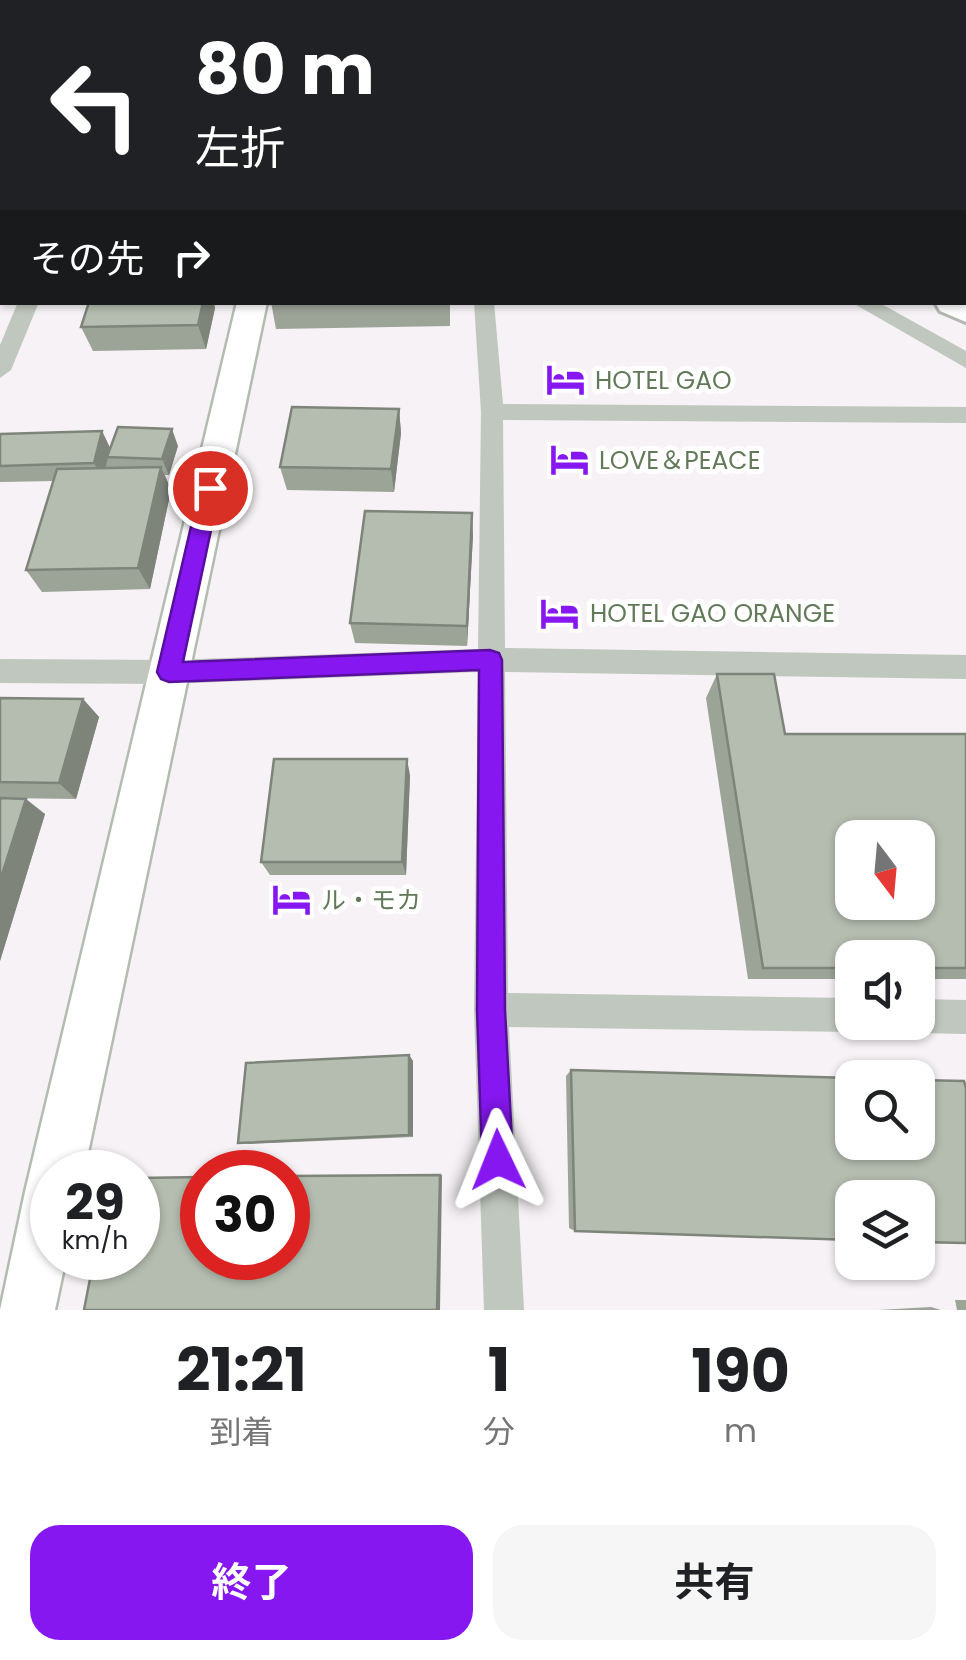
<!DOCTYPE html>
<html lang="ja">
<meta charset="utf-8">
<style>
:root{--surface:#fff;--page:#f6f6f6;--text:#202124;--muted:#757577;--accent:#8617f1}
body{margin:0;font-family:Poppins,"Noto Sans JP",sans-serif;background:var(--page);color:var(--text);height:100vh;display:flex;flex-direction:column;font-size:38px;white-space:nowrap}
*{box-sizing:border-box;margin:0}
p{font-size:32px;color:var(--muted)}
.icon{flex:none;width:55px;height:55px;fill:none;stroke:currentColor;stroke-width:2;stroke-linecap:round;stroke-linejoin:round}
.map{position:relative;height:1310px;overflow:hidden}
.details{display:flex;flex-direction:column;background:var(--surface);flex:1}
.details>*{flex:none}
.guide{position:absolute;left:0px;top:0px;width:968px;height:305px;box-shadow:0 2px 8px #0004;background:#202124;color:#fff;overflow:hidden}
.needle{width:65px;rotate:164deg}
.fabs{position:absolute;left:835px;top:820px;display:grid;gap:20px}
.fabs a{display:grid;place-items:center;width:100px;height:100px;border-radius:20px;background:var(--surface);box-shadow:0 2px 8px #0004;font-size:50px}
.speed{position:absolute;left:30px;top:1150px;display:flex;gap:20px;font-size:50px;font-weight:700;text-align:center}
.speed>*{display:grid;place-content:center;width:130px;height:130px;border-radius:50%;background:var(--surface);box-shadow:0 2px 8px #0004;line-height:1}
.speed small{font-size:25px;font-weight:400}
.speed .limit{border:15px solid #d22;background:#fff;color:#111}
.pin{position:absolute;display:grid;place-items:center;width:85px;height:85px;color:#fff;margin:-42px;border:5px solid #fff;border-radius:50%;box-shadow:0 2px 10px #0007}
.me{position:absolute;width:110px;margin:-55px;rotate:358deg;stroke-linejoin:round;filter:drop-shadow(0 0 8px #0008)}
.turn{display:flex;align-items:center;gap:35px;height:210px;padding:0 30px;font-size:45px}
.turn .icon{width:130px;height:130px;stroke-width:2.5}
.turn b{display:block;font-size:70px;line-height:85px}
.then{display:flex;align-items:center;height:95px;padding:0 30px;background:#0003;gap:20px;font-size:38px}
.eta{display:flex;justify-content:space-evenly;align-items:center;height:170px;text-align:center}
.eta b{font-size:60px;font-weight:700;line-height:70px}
.action{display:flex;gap:20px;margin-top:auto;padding:20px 30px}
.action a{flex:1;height:115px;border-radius:30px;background:var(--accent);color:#fff;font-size:40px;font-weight:700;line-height:115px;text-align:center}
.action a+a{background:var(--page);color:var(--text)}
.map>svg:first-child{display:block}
</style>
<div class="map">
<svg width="966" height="1310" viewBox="0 0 966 1310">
<rect width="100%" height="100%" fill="#f6f2f5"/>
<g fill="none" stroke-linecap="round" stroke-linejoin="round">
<defs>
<path id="secondary" d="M237,302h30l-183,870h-32v86h14l-11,52h-55l25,-118z"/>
<rect id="primary" x="0" y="97" width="2" height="16"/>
<g id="highway">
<path d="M412,0h31l1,2h-31z"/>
<path d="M470,0h31l1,2h-31z"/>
<rect x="965" y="255" width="1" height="25"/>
<path d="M966,292v30l-26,-11 -5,-9h30z"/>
</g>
</defs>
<use href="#secondary" stroke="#b3bcb0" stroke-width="5"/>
<use href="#primary" stroke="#b2baaf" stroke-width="5"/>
<use href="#highway" stroke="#b2b8af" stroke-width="6"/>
<g fill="#c0c7be" fill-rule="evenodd">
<path d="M358,0h16l2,2h-17z"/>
<path d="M540,0h17l2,2h-18z"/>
<path d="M940,0h14l2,2h-15z"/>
<path d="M965,27l1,1v10l-1,-1z"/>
<rect x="965" y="212" width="1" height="12"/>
<path d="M18,302h21l-28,68 -11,8v-33z"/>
<path d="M474,302h20l9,102 463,3v16l-463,-3 2,228 461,7v24l-461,-7 3,321 344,5v24h14l-14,10 -343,-5 15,283h-40l-10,-300 4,-338 -309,12 -169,-1v-24l169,1 309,-11 3,-237z"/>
<path d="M851,302h27l88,49v17z"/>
<path d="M918,999l48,1v34l-48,-1 -12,-5 -3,-6h15z"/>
</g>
<use href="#secondary" fill="#fff" fill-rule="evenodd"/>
<use href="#primary" fill="#fff" fill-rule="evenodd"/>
<use href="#highway" fill="#fff" fill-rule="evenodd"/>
</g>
<g fill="#9ca397">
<path d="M0,0h291l1,2h-290v46h-2z"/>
<rect x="0" y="145" width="2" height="36"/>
<rect x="0" y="184" width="2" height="68"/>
<path d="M271,302h179v24l-174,3z"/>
<path d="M215,308l-9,41 -113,2 -12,-24z"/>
<path d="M399,409l2,24 -7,59 -107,-2 -7,-23z"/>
<path d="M102,431l8,17 68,-2 -9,29h-4l6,15 -21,99 -108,3 -16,-22 28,-89 -54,1v-48z"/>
<path d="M473,535l-6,111 -112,-3 -5,-20z"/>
<path d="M717,674l68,60h181v245h-48v-21h-66v21h-104l-42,-281z"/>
<path d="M0,698l83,1 16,18 -23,82 -73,-1 42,16 -45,147z"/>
<path d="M410,775l-4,100h-136l-9,-13z"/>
<path d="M409,1055l4,6v76l-163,7 -12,-1z"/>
<path d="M571,1070l4,161 -6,-3 -3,-152z"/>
<path d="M955,1300h11v10h-9z"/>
<path d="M931,1307l10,3h-63z"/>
</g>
<g fill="#7f847b">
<path d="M697,0h40l-12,2h-28z"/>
<path d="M2,29v19h-2v-18z"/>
<path d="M2,265v35l-2,-5v-25z"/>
<path d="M203,302h11l1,6 -9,41 -8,-24z"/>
<path d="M399,409l2,24 -7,59 -3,-23z"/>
<path d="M172,429l6,17 -9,29 -7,-16z"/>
<path d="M102,431l8,17 -7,31 -9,-16z"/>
<path d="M161,467l10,23 -21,99 -12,-21z"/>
<path d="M472,513l1,22 -6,111v-20z"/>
<path d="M83,699l16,18 -23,82 -17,-16z"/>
<path d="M407,759l3,16 -4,100 -4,-13z"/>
<path d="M26,799l19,15 -45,147v-80z"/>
<path d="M409,1055l4,6v76l-4,-2z"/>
<path d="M440,1175h2l-2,135h-3z"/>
</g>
<g fill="#b5bdb0" stroke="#7f847b" stroke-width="2.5" fill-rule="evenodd">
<path d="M81,0h37l-2,2z"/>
<path d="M128,0h154l-2,2h-153z"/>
<path d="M2,13v16l-2,1v-16z"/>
<rect x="0" y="145" width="2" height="19"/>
<rect x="0" y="184" width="2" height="21"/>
<rect x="0" y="213" width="2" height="22"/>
<path d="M89,302h114l-5,23 -117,2z"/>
<path d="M271,302h87l-88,2z"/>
<path d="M292,407l107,2 -8,60 -111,-2z"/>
<path d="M118,427l54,2 -10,30 -55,-2z"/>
<path d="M102,431l-8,32 -94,3v-32z"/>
<path d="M161,467l-23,101 -112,2 31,-101z"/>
<path d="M365,511l107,2 -5,113 -117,-3z"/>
<path d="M717,674h57l11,60h181v234h-48v-10h-66v10h-89zM852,838h66v64h-66z"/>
<path d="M0,698l83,1 -24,84 -59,-1z"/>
<path d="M274,759h133l-5,103h-141z"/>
<path d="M0,798l26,1 -26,82z"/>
<path d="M409,1055v80l-171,8 8,-80z"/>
<path d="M571,1070l281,8v64h66v-62l46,1 2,7v155l-48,-1v-44h-66v42l-277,-9z"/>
<path d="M440,1175l-3,135h-353l10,-52h44v-80l64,-1v81h86v-82z"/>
</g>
<path fill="#8617f1" stroke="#570f9d" stroke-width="2.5" d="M210,480l10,8 -37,174 307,-12 9,3 3,7 3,350 8,150 -5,11 -10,4 -11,-4 -5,-11 -5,-150 2,-340 -310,12 -8,-3 -4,-7 43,-184z"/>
<defs>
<symbol id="hotel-bare" viewBox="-9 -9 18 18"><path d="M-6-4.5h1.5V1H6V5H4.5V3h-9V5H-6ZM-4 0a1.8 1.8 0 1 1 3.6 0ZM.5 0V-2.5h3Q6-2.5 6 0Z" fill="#8617f1" stroke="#fff" stroke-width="2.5" paint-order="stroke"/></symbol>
</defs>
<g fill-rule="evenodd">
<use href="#hotel-bare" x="538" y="352" width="55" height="55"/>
<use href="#hotel-bare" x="542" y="432" width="55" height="55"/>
<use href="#hotel-bare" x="532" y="586" width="55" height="55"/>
<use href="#hotel-bare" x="264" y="872" width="55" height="55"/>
</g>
<g text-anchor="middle" stroke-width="10" stroke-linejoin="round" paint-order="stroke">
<g font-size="25" fill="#637a5a" stroke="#fff" text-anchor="start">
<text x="595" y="389">HOTEL GAO</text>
<text x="599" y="469">LOVE＆PEACE</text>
<text x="590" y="622">HOTEL GAO ORANGE</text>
<text x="321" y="909">ル・モカ</text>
</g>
</g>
</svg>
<div class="fabs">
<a><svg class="needle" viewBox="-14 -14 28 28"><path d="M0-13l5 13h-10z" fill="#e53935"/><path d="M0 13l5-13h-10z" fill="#757577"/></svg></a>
<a><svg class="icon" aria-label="sound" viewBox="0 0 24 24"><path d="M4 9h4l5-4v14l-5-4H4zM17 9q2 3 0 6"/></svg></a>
<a><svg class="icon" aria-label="search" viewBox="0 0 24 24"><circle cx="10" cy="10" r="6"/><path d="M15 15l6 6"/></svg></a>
<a><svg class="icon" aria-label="layers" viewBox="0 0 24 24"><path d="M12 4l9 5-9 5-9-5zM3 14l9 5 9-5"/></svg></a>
</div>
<div class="speed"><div>29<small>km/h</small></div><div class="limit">30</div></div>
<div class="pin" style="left:210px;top:488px;background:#d93025"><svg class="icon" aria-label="arrive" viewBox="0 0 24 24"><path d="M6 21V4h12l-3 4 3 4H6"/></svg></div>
<svg class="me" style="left:498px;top:1160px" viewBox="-20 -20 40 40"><path d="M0-17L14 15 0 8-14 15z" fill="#8617f1" stroke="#fff" stroke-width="4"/></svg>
<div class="guide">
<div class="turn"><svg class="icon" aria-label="left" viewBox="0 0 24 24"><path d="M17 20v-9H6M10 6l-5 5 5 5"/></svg><div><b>80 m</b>左折</div></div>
<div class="then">その先<svg class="icon" aria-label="right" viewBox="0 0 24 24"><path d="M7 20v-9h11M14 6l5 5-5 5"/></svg></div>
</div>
</div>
<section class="details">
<div class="eta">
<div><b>21:21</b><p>到着</p></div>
<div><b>1</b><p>分</p></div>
<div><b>190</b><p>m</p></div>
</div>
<div class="action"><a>終了</a><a>共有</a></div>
</section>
